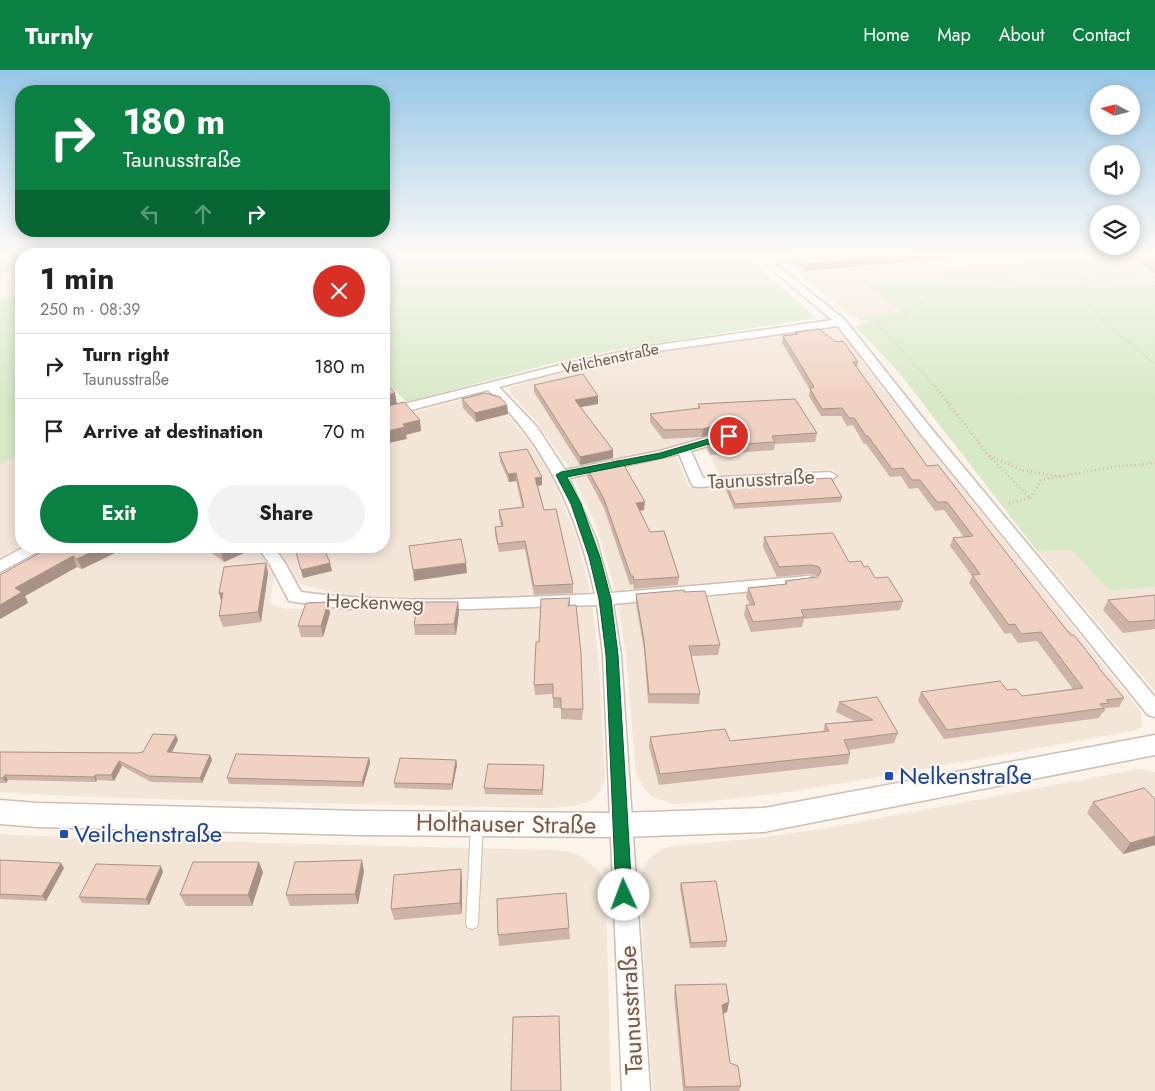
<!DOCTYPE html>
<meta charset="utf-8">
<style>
:root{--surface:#fff;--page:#f2f2f2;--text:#222;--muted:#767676;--line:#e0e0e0;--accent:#0b8043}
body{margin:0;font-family:Jost,sans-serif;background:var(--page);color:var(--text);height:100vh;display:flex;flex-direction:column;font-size:19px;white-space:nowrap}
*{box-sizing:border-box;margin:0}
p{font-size:16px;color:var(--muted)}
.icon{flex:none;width:28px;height:28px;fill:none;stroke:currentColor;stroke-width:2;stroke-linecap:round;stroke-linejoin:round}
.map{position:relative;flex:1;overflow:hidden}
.drawer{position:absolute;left:15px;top:178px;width:375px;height:305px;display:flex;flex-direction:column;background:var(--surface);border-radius:20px;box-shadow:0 2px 12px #0003}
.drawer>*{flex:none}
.hud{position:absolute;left:15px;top:15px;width:375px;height:152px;border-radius:20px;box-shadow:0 2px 12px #0003;background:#0b8043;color:#fff;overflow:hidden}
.needle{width:32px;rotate:277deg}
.fabs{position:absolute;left:1090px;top:15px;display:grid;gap:10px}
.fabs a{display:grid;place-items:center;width:50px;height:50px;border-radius:50%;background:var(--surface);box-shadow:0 2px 12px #0003;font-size:25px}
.pin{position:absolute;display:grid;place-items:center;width:42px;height:42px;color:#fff;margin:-21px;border:2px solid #fff;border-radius:50%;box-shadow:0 1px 5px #0007}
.me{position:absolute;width:55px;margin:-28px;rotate:358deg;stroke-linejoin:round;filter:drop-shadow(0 0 4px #0008)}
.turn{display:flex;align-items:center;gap:18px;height:105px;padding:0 25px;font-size:22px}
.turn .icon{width:65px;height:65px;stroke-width:2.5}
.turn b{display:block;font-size:35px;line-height:42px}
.lanes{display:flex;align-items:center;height:48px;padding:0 25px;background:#0003;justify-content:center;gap:25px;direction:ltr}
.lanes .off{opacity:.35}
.round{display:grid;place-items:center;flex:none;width:52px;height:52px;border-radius:26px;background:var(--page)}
.head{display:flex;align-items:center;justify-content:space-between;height:85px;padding:0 25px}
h1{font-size:30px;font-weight:700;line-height:38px}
.primary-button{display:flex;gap:10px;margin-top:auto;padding:10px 25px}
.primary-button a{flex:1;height:58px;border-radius:30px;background:var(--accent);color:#fff;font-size:20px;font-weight:700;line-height:58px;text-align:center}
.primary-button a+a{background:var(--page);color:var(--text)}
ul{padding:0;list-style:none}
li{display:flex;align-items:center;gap:15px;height:65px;padding:0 25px;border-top:1px solid var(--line)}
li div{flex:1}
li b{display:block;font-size:19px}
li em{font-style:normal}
header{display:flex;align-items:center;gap:30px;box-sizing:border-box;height:70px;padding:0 25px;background:var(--accent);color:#fff}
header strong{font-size:24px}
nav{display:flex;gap:28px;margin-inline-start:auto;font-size:18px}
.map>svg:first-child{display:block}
</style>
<header>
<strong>Turnly</strong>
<nav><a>Home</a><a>Map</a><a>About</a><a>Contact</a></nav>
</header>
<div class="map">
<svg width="1155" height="1021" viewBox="0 0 1155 1021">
<rect width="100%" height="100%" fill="#fcf3ea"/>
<g fill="#f3e5d8">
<path d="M776,185h289l9,4 -209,23 41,30 -49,5 -9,-3z"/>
<path d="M1114,185h41v27h-1z"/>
<path d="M834,258l10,5 23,36 274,343 1,14 -5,4 -241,44 -108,18 -82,10 -33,2 -22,-8 -8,-9 -7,-13 -10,-119 -8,-52 163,-16 48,3 -12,-22 -34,7 -5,5 -160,13 -3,-2 -18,-64 -24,-51 102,-22 14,33 149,-9 -5,-9 -113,7 -12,-25h-6l-2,-4 18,-5 29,-1 -7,-15 -31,3 3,8 -29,10 -113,22 -36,-50 -24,-27 -1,-4 30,-10 106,-23 88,-14z"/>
<path d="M480,325l13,2 35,43 20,30 10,21 18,45 14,55 -7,2 -110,7h-110l-63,-16 -6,-5 -23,-33h113v-126z"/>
<path d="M21,385v91l-21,11v-93z"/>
<path d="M58,476h200l17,24 -5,31 2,4 15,4 305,-6 7,62 6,115 -5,11 -9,10 -17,5 -25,2 -291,-6 -189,-6 -69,-4v-214z"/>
<path d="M1071,480l39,41 45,-4v104l-118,-140z"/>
<path d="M1139,699l16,3v319h-502l-9,-116 -3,-88 1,-13 4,-11 8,-9 10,-6 11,-2 74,-7 79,-11z"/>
<path d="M0,764l80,4 469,12 17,1 11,4 13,8 10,10 6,24 5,194h-611z"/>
</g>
<path fill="#f0e6f8" d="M384,185h153l-41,6 -112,1z"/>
<g fill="#d8e9c8">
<path d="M21,185v13l-21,6v-13z"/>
<path d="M537,185h208l71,63 -202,32 -60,13 -148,39 -22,-23v-117l112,-1z"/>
<path d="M1066,185h47l42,27v305l-45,4 -39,-41 -34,1 -140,-181 -42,-44 21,-6h-16l-3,-3 48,-5 -41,-30 209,-23z"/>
<path d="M21,223v162l-21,9v-164z"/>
</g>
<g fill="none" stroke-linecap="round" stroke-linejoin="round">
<defs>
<path id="service" d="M477,749l4,2 2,3 -5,99 -1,4 -5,2 -5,-2 -1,-4 5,-99 2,-3z"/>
<g id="minor">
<path d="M755,185h9l4,3 35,-3h31l-4,3 -56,5 71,57 85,107 225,270v20l-7,-2 -228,-282 -82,-107 -194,27 -75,16 -70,18 38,40 28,43 95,-19 69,-20 5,1 2,3 -2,3 -43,13 12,27 127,-6 7,4 -7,4 -132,7 -5,-1 -2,-3 -12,-29 -110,24 27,61 15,54 196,-17 6,1 2,4 -2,4 -6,1 -194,18 8,51 29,436h-28l-19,-436 -6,-50 -126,4h-124l-52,-7 -6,-1 -20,-38 -12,-17h16l12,17 16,29c97,13 196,6 294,2 -18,-80 -47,-146 -107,-204l-104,27v-8l184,-46 76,-16 188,-27z"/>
<path d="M26,476h20l-3,3 -43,23v-12z"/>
</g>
<path id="tertiary" d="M1155,665v20l-391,77 -143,5 -260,-2 -324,-8 -37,-3v-24l37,3 324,8 260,2 143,-5z"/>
</defs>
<use href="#service" stroke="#d0bdb2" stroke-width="2"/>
<use href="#minor" stroke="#d0bdb2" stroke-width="3"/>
<use href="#tertiary" stroke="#d0bdb2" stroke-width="3"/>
<g stroke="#d5b4a5" stroke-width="2" stroke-dasharray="0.5 2.5" stroke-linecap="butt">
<path d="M1086,185v6l-9,2 10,21 -8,6 24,31 52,43"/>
<path d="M1119,185l10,6"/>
<path d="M1139,191h-10l26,18"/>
<path d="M842,196l65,48"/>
<path d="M861,211l210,-22"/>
<path d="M860,252l34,-2 9,-3 32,-25 114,-17h24l21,6 41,5h20"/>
<path d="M876,252l60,65"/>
</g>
<g stroke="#d5b4a5" stroke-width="2.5" stroke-dasharray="1 3" stroke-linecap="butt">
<path d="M935,316l53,69 42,43 -23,6"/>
<path d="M990,386l32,14 41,7"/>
<path d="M1030,428l11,-18 71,-13 43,-4"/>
</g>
<use href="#service" fill="#fff" fill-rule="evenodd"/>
<use href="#minor" fill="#fff" fill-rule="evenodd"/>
<use href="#tertiary" fill="#fff" fill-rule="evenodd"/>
<defs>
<path id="rail" d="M0,189l15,-4"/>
</defs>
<use href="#rail" stroke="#b5a7c6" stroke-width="4"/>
<use href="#rail" stroke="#fef8f0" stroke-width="2.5" stroke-dasharray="8" stroke-linecap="butt"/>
</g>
<g fill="#ceb4a8">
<path d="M809,185l-4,16 -11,-8 1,-7z"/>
<path d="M1127,185h28v18h-1z"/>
<path d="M795,262l63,30 -1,6 70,98 172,201v2l25,29 -5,9 -13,1 -2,4 -2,1 -3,5 -155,21 -26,-38 3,-9 86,-2 15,6 51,-7 -36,-48 -19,2 -7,-10 -6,1 -36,-51 3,-7 -22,-30 3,-8 11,-1 -20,-27 -9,1 -17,-23 -9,1 -8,-13 -11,1 -24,-33h-2l-11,-19 -6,1 -6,-10h-20l-12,-20 1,-6 -28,-47 1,-7 12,-2z"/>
<path d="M534,315l64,19 -18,3 33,43v8l-33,7 -46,-73z"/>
<path d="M462,329l45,6 1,9 -32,8 -13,-14z"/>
<path d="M698,334l119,29 -2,9 -40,2 -1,6 -64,5 -3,-7 1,-8 28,-9 -8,-2 -26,8 -39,2 -13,-17v-8l48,-5z"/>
<path d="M499,383l43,32 -4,1 6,24 29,74v9l-39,2 -9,-46 -26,3 -4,-17v-8l6,-1 -2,-8v-8l23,-3 -6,-26 -7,1 -9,-21z"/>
<path d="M587,398l57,42 -4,1 10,21 29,45 -1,8 -44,4 -1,-5 -3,1 -26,-77 -17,-32z"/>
<path d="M726,414l116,13 -1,5 -107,7 -9,-21z"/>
<path d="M764,467l100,30 11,11 28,23 -3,9 -96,9 -2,8 -51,5 -7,-17 2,-10h4l-4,-8 2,-9 37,-4v-3l32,-4v-1l-8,-2 -32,3 -14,-30z"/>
<path d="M52,476h63l2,6 -35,17 -5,-2 -52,29 3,7 -28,16z"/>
<path d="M202,476h40l2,7 -20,9z"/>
<path d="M266,493l2,10 -7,49 -38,5 -4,-11z"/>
<path d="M684,522l36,53 -2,10 -27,1 9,38 -1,10 -51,-1 -4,-53 -8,-46v-10z"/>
<path d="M1155,525v34l-32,4 -20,-23 5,-10z"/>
<path d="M570,528v7l13,104 -1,11 -21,-1v-11h-8v-14l-18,1 -1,-10 5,-43z"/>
<path d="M458,532l1,10 -3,23h-41l-1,-10z"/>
<path d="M330,543l-7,24h-22l-3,-11z"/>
<path d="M839,632l59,31 -4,10 -45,7 1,4 -2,10 -189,21 -10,-38 1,-10 80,4 93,-9 2,-8 29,-3 -18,-9z"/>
<path d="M178,670l-7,13 39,2 2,5 -10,23 -51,-1 -29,-16 -8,15 -17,-1 -1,2 -88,-2 -2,3h-6v-31l138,1z"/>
<path d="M369,688l1,5 -7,24 -134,-3 -2,-6z"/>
<path d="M456,690l1,5 -5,25 -57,-2 -1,-5z"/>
<path d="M544,695l-1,30 -58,-1 -1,-6z"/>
<path d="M1155,729v46l-32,9 -36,-41 6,-11z"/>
<path d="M0,790l61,3 3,5 -18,33 -46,-2z"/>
<path d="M364,801l-6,33 -68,2 -4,-11z"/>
<path d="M163,802l-14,33 -67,-2 -3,-6z"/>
<path d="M263,802l-11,34h-66l-6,-11z"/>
<path d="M462,810v34l-68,6 -3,-11z"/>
<path d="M681,813l46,58 -1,6 -36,1 -10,-60z"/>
<path d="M569,858l1,11 -71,7 -1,-11z"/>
<path d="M675,915l54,17 -2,10 -4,2 7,49 11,23 -2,5h-56l-9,-96z"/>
</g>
<g fill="#a89288">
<path d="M907,185h74l-176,16 1,-7z"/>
<path d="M395,323l2,11 -13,4v-12z"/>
<path d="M598,326v8l-23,4v-8z"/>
<path d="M507,335l1,9 -32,8 -1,-9z"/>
<path d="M420,350l1,11 -15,4 1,4 -23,5v-12l19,-8z"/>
<path d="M729,351l-1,8 -26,8 1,-8z"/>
<path d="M613,380v8l-33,7v-8z"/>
<path d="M516,403v8l-7,1 -1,-8z"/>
<path d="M542,407v8l-6,1 -1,-8z"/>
<path d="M645,432l-1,8 -8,1v-8z"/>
<path d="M104,476h11l2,6 -35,17 -5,-10z"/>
<path d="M236,476h6l2,7 -20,9 -3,-10z"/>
<path d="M73,486l4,11 -52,29 3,7 -28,16v-14l15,-17z"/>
<path d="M266,493l2,10 -7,49 -3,-10z"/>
<path d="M330,493l2,8 -29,7 -2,-8z"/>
<path d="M466,493l1,10 -53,8 -1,-11z"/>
<path d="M219,523h4l-1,11z"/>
<path d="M328,532l2,11 -7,24 -2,-11z"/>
<path d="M458,532l1,10 -3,23 -2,-11z"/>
<path d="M176,665l2,5 -9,18 -2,-6z"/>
<path d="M210,685l2,5 -10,23 -2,-5z"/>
<path d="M369,688l1,5 -7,24 -1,-5z"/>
<path d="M456,690l1,5 -5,25v-6z"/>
<path d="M119,691l3,5 -8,15 -3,-6z"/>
<path d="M5,705l3,5 -2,3 -3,-5z"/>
<path d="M95,705l2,5 -1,2 -2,-5z"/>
<path d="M1155,766v9l-32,9 7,-11z"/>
<path d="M362,790l2,11 -6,33 -3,-10z"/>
<path d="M259,792l4,10 -11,34 -4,-11z"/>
<path d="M61,793l3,5 -18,33 -4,-5z"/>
<path d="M161,796l2,6 -14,33 -3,-6z"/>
<path d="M461,799l1,11v34l-2,-11z"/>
<path d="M729,932l-2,10 -8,3 3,-10z"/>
</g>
<g fill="#f0d1c3" stroke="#a89288">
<path d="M809,185h98l-101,9 -11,-8z"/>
<path d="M1140,185h15v9z"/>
<path d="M819,259l17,13 7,-1 15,21h-5l74,104 11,-1 123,158 10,12h3l25,32h-1l26,31 -18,2 3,3 -9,1 4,4 -157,22 -26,-38 79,-11 7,9 9,-1 6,7 61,-8 -42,-56 -20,2 -6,-10 -6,1 -37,-50 8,-1 -27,-36 20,-2 -26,-34h-10l-17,-22h-8l-9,-12 -11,1 -24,-33h-2l-12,-18h-5l-7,-10 -20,1 -12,-20 4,-2 -31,-51 15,-2 -3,-2z"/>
<path d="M583,304l15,22 -23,4 38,50 -33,7 -46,-72z"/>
<path d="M384,310l11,13 -11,3z"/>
<path d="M485,323l15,4 7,8 -32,8 -13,-14z"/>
<path d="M795,329l22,34 -45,3 3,6 -64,4 -3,-6 28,-8 3,-4 -2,-5 -8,-2 -26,8 -39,1 -14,-16 50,-6 -2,-4z"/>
<path d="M404,332l16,18 -17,4 2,3 -21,5v-25z"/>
<path d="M527,379l15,28 -7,1 9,32 12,-1 17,75 -39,2 -9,-45 -27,3 -3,-17 8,-1 -4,-16 25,-3 -8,-34 -8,1 -9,-21z"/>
<path d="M621,390l24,42 -9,1 14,29 14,-1 15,46 -45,3 -1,-4h-2l-27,-77 -17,-31z"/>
<path d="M831,408l11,19 -107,7 -9,-20z"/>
<path d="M833,463l16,29 12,-1 3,6 4,-1 7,12 13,-1 15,24 -102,9 3,7 -51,5 -7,-17h9l-7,-17 39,-4 -2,-3 32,-4 4,-5 -2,-5 -8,-2 -32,2 -15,-30z"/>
<path d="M461,469l5,24 -53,7 -4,-24z"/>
<path d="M52,476h52l-27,13 -4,-3 -58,32 7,4 -22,13v-30z"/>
<path d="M212,476h24l-15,6z"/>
<path d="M306,476h17l7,17 -29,7 -6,-21z"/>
<path d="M266,493l-8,49 -39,4 4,-23h-4l5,-26z"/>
<path d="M684,520v2l21,-1 15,54 -31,1 11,48h-51l-5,-53 -8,-47z"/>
<path d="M1155,525v25l-26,2 -21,-22z"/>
<path d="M570,528l-2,8 8,-1 5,48 2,56h-22v-11h-8v-14l-19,1 2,-43h3l2,-43z"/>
<path d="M328,532l-7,24h-23l8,-23z"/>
<path d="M418,532h40l-4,22 -40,1z"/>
<path d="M877,627l21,36 -54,7 6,14 -190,20 -10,-37 75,-8 5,12 99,-10 -4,-7 48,-4 -34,-18z"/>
<path d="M153,664l23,1 -9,17 43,3 -10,23 -51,-2 -30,-15 -8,14h-16l-1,2 -89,-2 -2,3h-3v-26l138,1 5,-1z"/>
<path d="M236,684l133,4 -7,24 -135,-4z"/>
<path d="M400,688l56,2 -4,24 -58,-1z"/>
<path d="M488,694l56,1 -2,25 -58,-2z"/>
<path d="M1144,718l11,11v37l-25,7 -37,-41z"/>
<path d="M0,790l61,3 -19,33 -42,-2z"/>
<path d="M362,790l-7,34 -69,1 9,-33z"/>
<path d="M193,792h66l-11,33h-68z"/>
<path d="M96,794l65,2 -15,33 -67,-2z"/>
<path d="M461,799l-1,34 -69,6 3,-34z"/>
<path d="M716,811l11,60 -36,2 -10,-60z"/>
<path d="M566,823l3,35 -71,7 -1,-36z"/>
<path d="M726,914l3,18 -7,3 8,58 8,3 3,20 -56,1 -10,-102z"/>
<path d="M559,946l2,75h-50l2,-74z"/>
</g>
<linearGradient id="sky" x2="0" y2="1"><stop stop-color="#97c7e7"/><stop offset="0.56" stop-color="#fefaf6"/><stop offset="1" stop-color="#fefaf6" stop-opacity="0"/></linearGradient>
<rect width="1155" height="328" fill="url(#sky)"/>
<path fill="#0b8043" stroke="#07532c" d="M729,363l5,3 -2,1 -70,21 -95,19 14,27 19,53 11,42 7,56 14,240 -2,5 -6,2 -5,-2 -3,-5 -10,-240 -7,-56 -10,-42 -18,-53 -15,-29 5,-3 99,-19z"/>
<g fill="#1a4fb4" stroke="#fef8f0" stroke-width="2">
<rect x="884" y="701" width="10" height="10" rx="2.5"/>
<rect x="59" y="759" width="10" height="10" rx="2.5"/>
</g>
<g text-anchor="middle" stroke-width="4" stroke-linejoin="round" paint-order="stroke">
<g font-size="16" fill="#76594e" stroke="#fef8f0">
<text transform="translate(610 288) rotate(-12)" y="6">Veilchenstraße</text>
</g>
<g font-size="20" fill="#76594e" stroke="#fef8f0">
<text transform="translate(761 409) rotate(-3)" y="7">Taunusstraße</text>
<text transform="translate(375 532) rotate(2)" y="7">Heckenweg</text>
</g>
<g font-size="24" fill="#164399" stroke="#fef8f0" text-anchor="start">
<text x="899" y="714">Nelkenstraße</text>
<text x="74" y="772">Veilchenstraße</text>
</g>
<g font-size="24" fill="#76594e" stroke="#fef8f0">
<text transform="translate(506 754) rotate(1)" y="8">Holthauser Straße</text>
<text transform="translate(631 940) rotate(-93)" y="8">Taunusstraße</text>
</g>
</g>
</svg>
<div class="fabs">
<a><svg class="needle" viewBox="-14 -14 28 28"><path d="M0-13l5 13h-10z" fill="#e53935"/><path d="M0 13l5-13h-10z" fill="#767676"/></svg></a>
<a><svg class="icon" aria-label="sound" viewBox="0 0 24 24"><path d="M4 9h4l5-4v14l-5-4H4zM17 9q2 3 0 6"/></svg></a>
<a><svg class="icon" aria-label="layers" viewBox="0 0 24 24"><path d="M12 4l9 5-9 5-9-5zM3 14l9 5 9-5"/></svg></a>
</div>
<div class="pin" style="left:729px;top:366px;background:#d93025"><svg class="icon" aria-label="arrive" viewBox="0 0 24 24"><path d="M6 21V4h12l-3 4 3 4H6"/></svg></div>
<svg class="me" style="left:624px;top:825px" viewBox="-20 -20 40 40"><circle r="19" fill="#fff"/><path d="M0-13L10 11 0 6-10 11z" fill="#0b8043"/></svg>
<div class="hud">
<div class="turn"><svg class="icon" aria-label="right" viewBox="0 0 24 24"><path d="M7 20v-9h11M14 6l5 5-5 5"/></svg><div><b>180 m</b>Taunusstraße</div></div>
<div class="lanes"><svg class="icon off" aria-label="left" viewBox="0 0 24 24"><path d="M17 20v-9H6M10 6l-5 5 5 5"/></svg><svg class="icon off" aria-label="ahead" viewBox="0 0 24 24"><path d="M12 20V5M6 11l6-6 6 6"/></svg><svg class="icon" aria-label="right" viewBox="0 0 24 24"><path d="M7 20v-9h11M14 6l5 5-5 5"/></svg></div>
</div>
<section class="drawer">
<div class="head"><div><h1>1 min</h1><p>250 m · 08:39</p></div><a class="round" style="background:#d93025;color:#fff"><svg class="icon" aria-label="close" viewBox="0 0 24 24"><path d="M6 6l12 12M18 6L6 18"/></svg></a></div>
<ul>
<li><svg class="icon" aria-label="right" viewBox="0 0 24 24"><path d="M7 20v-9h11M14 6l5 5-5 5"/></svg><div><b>Turn right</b><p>Taunusstraße</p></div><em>180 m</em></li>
<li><svg class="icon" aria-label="arrive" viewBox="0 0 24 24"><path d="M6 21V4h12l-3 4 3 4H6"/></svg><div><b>Arrive at destination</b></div><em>70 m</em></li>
</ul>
<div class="primary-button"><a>Exit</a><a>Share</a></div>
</section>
</div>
